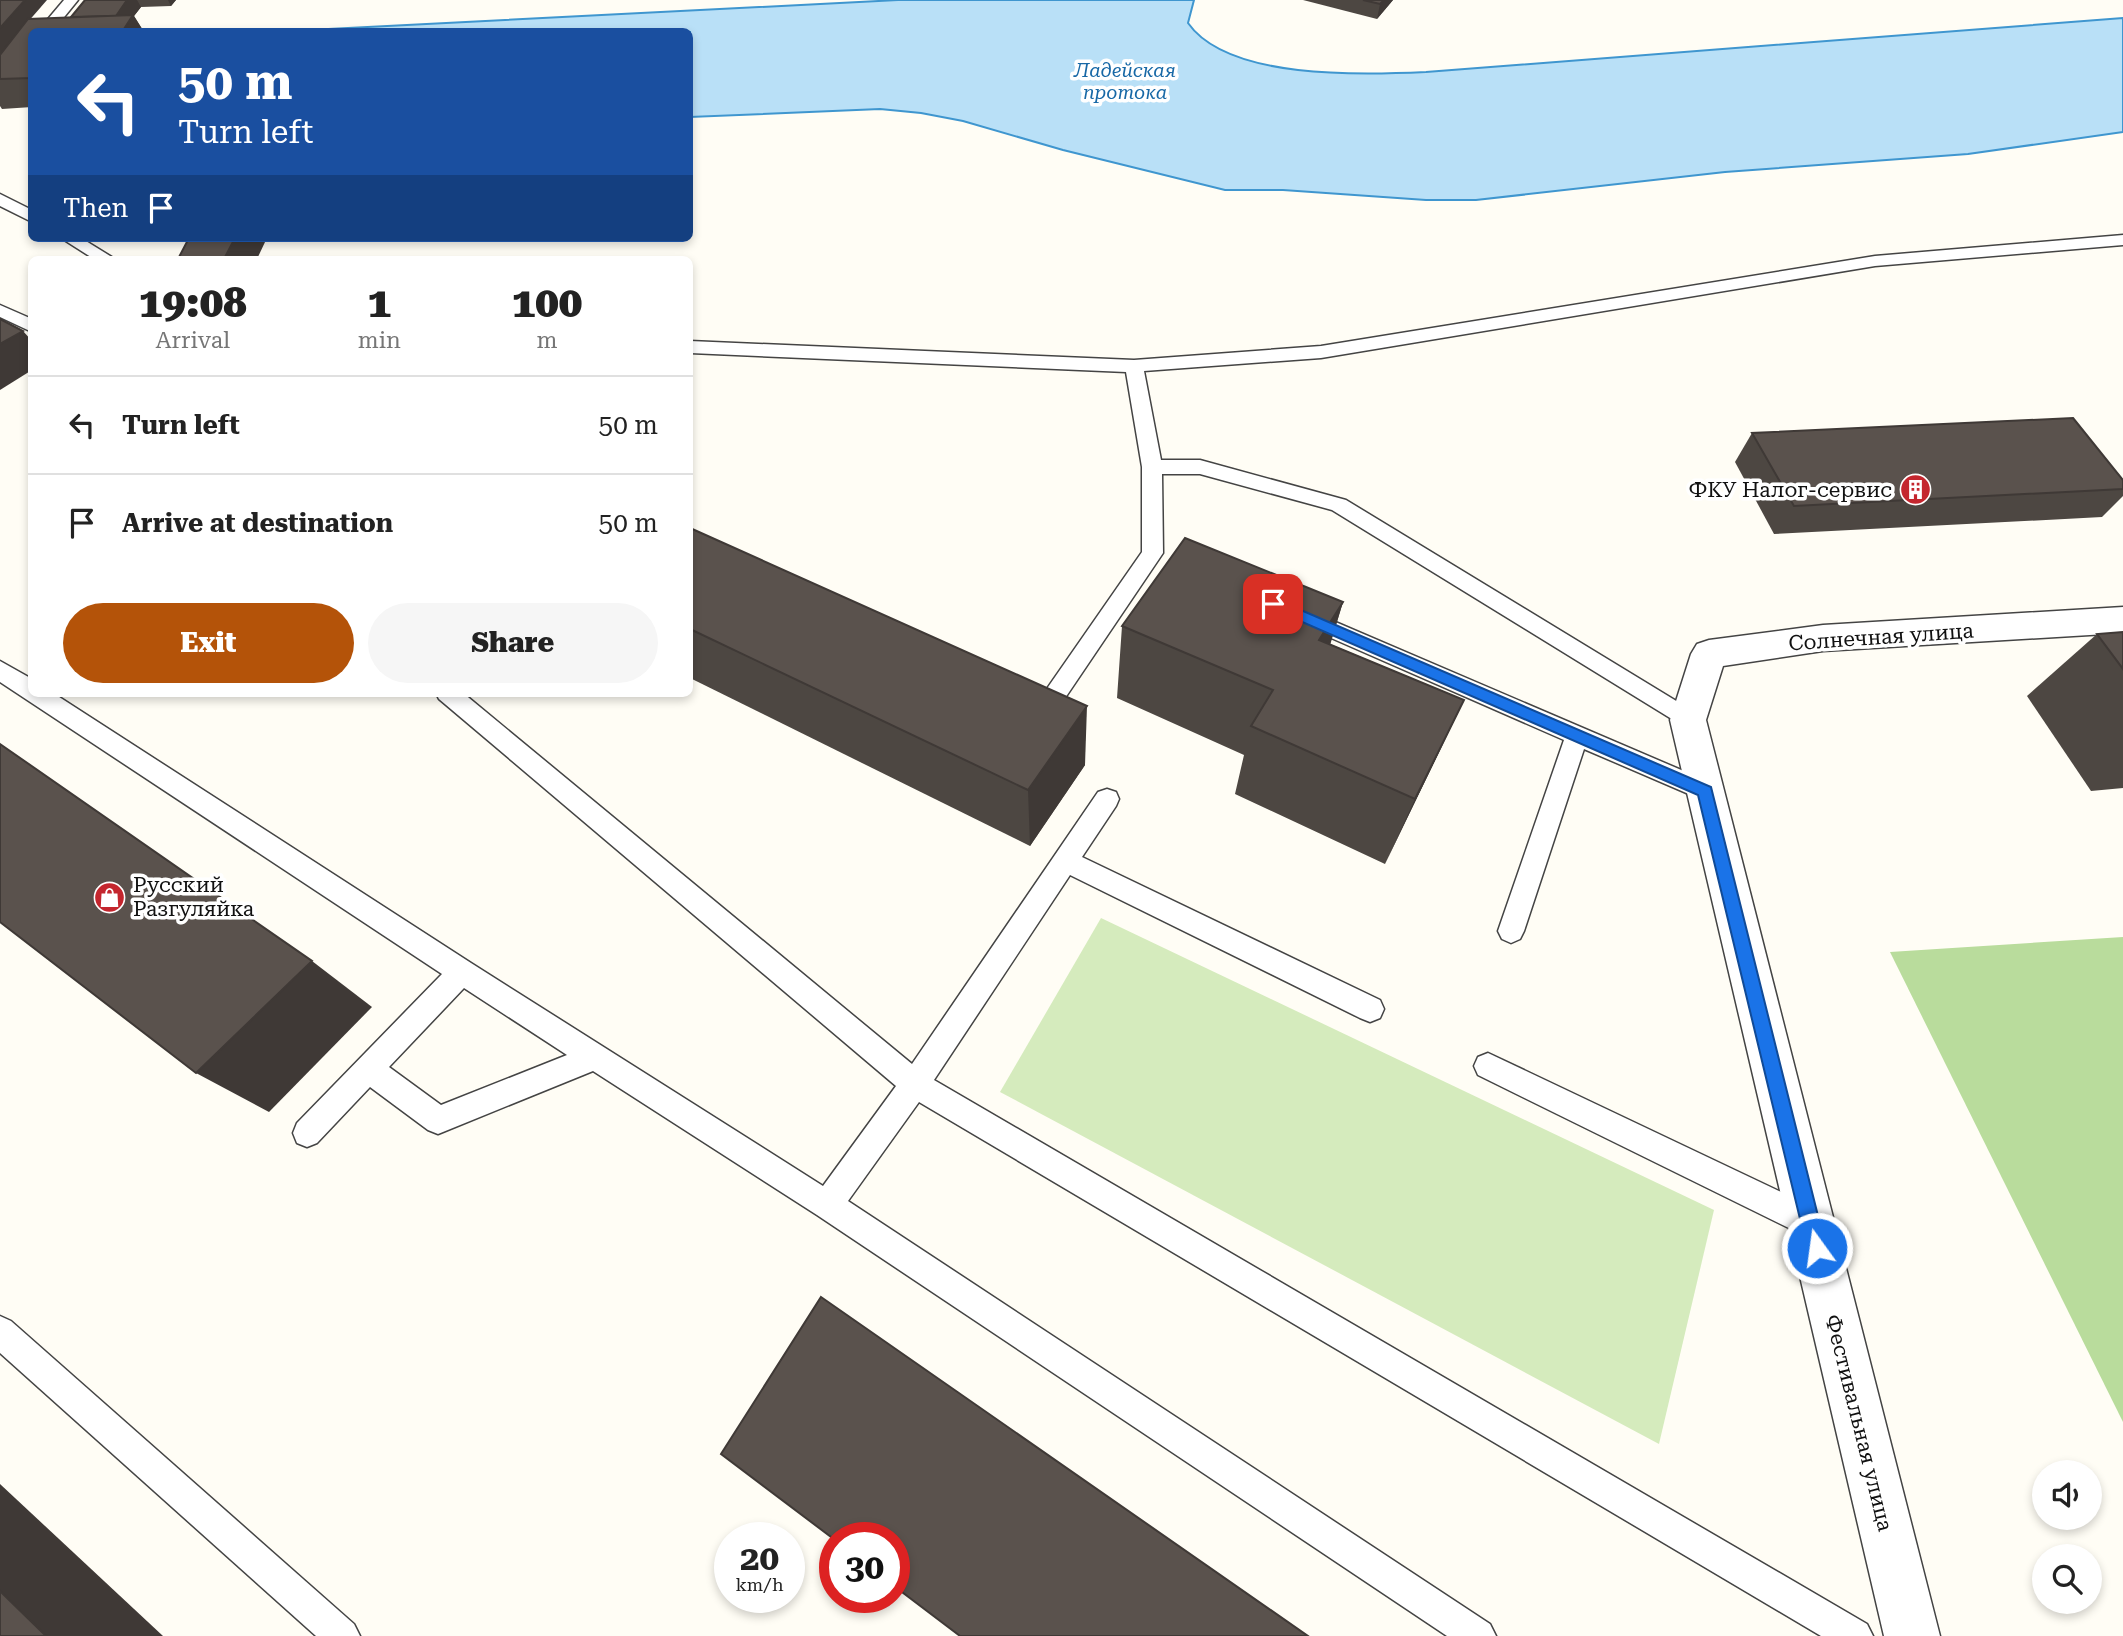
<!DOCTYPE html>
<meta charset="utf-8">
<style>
:root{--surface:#fff;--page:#f6f6f6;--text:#222;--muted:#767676;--line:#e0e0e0;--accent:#b45309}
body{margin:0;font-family:"Roboto Serif",serif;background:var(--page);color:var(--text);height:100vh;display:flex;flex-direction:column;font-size:26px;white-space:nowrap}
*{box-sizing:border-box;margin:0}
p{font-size:23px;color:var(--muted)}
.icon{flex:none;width:38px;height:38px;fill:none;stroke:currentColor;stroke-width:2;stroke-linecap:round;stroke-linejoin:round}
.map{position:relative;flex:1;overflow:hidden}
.sheet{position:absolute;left:28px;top:256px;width:665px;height:441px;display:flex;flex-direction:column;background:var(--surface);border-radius:10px;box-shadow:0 4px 10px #0003}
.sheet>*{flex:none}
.hud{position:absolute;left:28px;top:28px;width:665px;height:214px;border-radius:10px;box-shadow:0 4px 10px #0003;background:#1a4fa0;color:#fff;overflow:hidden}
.buttons{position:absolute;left:2032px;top:1460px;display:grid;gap:14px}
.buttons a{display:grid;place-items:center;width:70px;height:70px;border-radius:50%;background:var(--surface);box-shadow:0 4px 10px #0003;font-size:35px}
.speed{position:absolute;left:714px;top:1522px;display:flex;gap:14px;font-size:35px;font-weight:700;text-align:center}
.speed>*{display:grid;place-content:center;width:91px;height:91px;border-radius:50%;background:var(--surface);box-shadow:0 4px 10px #0003;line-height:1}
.speed small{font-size:18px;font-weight:400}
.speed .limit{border:10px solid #d22;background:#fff;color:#111}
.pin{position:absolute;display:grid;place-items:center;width:60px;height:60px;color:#fff;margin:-30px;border-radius:14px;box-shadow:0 4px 10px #0006}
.me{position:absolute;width:77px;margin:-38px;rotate:346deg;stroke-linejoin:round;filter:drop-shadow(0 0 5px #0008)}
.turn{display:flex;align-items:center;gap:24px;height:147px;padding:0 35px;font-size:32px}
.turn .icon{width:91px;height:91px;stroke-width:2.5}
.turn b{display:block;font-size:49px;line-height:60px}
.then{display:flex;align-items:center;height:66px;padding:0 35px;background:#0003;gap:14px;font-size:26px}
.eta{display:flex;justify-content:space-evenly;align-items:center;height:119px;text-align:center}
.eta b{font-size:42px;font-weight:800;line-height:49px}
.action{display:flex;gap:14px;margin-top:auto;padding:14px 35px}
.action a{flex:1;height:80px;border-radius:42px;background:var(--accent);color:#fff;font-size:28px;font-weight:800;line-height:80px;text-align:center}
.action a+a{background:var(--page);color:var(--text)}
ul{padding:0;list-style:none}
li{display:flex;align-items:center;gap:21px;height:98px;padding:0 35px;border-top:2px solid var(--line)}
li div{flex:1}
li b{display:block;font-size:26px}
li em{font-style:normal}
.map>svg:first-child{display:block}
</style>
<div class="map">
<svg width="2123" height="1636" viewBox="0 0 2123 1636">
<rect width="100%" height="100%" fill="#fffdf5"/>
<path fill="#d5ebbd" d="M1101,918l613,292 -55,234 -659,-352z"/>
<path fill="#b9dc9c" d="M2123,937v485l-233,-470z"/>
<path fill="#b9e0f7" stroke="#3f96cf" stroke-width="2" d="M898,0h296l-6,23c40,57 174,52 238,49l697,-54v114l-155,22 -243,18 -249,28h-50l-143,-10h-58l-162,-40 -100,-29 -42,-8 -41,-4 -190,8v-85l-401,-1z"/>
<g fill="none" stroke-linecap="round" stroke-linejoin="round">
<defs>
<g id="service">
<path d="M64,0h14l-26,32h-15z"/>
<path d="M0,194l32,16v12l-32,-16z"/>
<path d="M2123,235v10l-248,21 -554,92 -177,13 17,89h39l146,40 350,213 4,7 -4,7 -8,2 -356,-219 -132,-36h-38l1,79 -104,154c-13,5 -24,-3 -36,-8l-3,-6 3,-6 8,-3 15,6 96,-138v-85l-16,-95 -436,-19v-12l444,19 187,-14 554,-90z"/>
<path d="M61,238h20l34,21h-21z"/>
<path d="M0,305l32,14v13l-32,-15z"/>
<path d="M1305,609l409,175 3,7 -3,7 -9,3 -121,-52 -60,182 -4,8 -9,4 -9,-4 -4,-8 66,-191 -267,-117 -3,-6 3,-6z"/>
<path d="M0,661l32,18v14h21l418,270 352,223 73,-100 -457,-387 -3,-6h27l449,371 186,-272 9,-3 9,3 3,7 -3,7 -34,51 298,143 4,9 -4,9 -10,4 -10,-4 -290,-143 -136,205 933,544 6,12h-52l-902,-534 -71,99 642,423 6,12h-49l-630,-421 -224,-144 -155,63 -10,-4 -58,-43 -53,56 -10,4 -10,-4 -4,-10 4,-10 145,-149 -442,-292zM464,988l103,67 -126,50 -52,-38z"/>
<path d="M1488,1053l333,158 4,11 -4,11 -11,4 -11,-4 -321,-158 -4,-9 4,-9z"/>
<path d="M0,1316l11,5 343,303 6,12h-44l-316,-283z"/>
</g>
<path id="minor" d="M2123,607v26l-300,18 -100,15 -17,54 234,916h-56l-214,-916 21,-66 6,-10 12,-4 114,-15z"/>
</defs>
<use href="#service" stroke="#444" stroke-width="3"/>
<use href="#minor" stroke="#444" stroke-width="3"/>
<use href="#service" fill="#fff" fill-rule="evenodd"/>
<use href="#minor" fill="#fff" fill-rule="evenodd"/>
</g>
<g fill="#4d4742">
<path d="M0,0l31,19 40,-2 14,-17h91l-5,6 -30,1 -7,9 10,16h-112v75l-30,2 -2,-3v-51l7,-9 -7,8z"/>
<path d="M1303,0h90l-16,19z"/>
<path d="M1752,433l371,47v16l-21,21 -328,17 -39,-72z"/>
<path d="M690,528l395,237 -55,81 -340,-168z"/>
<path d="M1343,602l-13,42 134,56 -79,164 -150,-70 9,-39 -127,-57 5,-72z"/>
<path d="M2123,632v156l-32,3 -64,-95 70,-62z"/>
</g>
<g fill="#3f3936">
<path d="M25,0h22l-47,54v-26z"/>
<path d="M127,0h10l4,7 -7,9 10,16h-30l-5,-8z"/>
<path d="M168,0h8l-5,6z"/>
<path d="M1384,0h9l-16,19 3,-15z"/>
<path d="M235,238h30l1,2 -9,19h-33z"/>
<path d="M23,331l9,10v29l-32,20v-46z"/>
<path d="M1343,602l-22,73 -2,-35z"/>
<path d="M1464,700l-33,69 -46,95 30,-65z"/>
<path d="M1087,706l-2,59 -55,81 -2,-56z"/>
<path d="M312,961l60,46 -103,105 -73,-39z"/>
<path d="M0,1484l163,152h-117l-46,-45z"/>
</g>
<g fill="#5a524d" stroke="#3f3936" stroke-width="2">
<path d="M0,0h25l-25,28z"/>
<path d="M85,0h42l-11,16 -45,1z"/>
<path d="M1363,0h21l-4,4z"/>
<path d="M133,15l-11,17h-90v46l-32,1v-24l28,-36z"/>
<path d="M189,238h46l-11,21h-46z"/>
<path d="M0,319l23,12 -23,13z"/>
<path d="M2073,418l50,62v9l-329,17 -42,-73z"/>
<path d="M690,528l397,178 -59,84 -338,-161z"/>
<path d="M1185,538l158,64 -24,38 145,60 -49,99 -164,-73 22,-36 -151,-64z"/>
<path d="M2123,632v37l-26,-35z"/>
<path d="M0,744l312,217 -116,112 -196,-151z"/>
<path d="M821,1297l487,339h-348l-66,-50v-48h-59v2l-114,-86z"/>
<path d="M0,1591l46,45h-46z"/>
</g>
<path fill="#1a73e8" stroke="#114b97" stroke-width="2" d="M1273,598l438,189 115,461 -2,7 -7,3 -7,-3 -3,-7 -109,-453 -430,-188 -2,-3z"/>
<defs>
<symbol id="building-disc" viewBox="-11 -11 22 22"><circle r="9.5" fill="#c4262e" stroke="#fff"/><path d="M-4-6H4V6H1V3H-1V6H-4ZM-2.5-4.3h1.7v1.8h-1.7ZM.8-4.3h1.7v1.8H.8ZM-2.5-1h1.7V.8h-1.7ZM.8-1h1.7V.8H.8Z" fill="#fff"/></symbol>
<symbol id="shop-disc" viewBox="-11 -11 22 22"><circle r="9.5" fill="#c4262e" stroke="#fff"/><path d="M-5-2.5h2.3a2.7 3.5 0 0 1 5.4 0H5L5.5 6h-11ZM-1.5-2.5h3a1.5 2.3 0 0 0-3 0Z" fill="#fff"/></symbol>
</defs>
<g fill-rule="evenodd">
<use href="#building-disc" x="1898" y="472" width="35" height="35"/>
<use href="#shop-disc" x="92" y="880" width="35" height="35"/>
</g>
<g text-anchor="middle" stroke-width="7" stroke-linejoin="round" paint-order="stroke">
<g font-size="19" font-style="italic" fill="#1768a6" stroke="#fff">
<text x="1125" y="77">Ладейская<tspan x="1125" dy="22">протока</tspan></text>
</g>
<g font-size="21" fill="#111" stroke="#fff" text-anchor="end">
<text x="1892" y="497">ФКУ Налог-сервис</text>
<text x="133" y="892" text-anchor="start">Русский<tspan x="133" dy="24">Разгуляйка</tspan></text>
</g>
<g font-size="21" fill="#111" stroke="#fff">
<text transform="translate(1881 637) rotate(-4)" y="7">Солнечная улица</text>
<text transform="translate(1859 1423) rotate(76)" y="7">Фестивальная улица</text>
</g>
</g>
</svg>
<div class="buttons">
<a><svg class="icon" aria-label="sound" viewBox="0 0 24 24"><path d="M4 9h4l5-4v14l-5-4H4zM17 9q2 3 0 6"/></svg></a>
<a><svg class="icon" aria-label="search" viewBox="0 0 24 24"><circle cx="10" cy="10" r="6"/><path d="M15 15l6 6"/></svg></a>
</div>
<div class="speed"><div>20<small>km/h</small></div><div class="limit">30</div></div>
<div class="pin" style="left:1273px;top:604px;background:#d93025"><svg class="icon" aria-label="arrive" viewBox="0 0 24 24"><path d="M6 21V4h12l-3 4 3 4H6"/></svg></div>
<svg class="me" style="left:1817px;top:1248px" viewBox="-20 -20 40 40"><circle r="17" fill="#1a73e8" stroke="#fff" stroke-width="3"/><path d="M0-11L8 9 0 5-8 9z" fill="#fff"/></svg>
<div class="hud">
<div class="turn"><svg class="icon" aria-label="left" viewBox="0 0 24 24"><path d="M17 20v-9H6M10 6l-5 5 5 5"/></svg><div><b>50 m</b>Turn left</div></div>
<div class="then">Then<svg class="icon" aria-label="arrive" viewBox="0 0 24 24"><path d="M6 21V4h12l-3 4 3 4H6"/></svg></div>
</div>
<section class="sheet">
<div class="eta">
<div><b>19:08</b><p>Arrival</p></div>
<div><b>1</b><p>min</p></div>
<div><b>100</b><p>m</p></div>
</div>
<ul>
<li><svg class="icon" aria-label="left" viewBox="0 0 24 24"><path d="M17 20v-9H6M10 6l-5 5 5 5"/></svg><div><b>Turn left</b></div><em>50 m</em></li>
<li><svg class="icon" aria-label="arrive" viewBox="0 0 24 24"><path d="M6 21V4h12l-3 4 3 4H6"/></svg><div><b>Arrive at destination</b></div><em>50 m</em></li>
</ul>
<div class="action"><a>Exit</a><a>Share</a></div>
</section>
</div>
